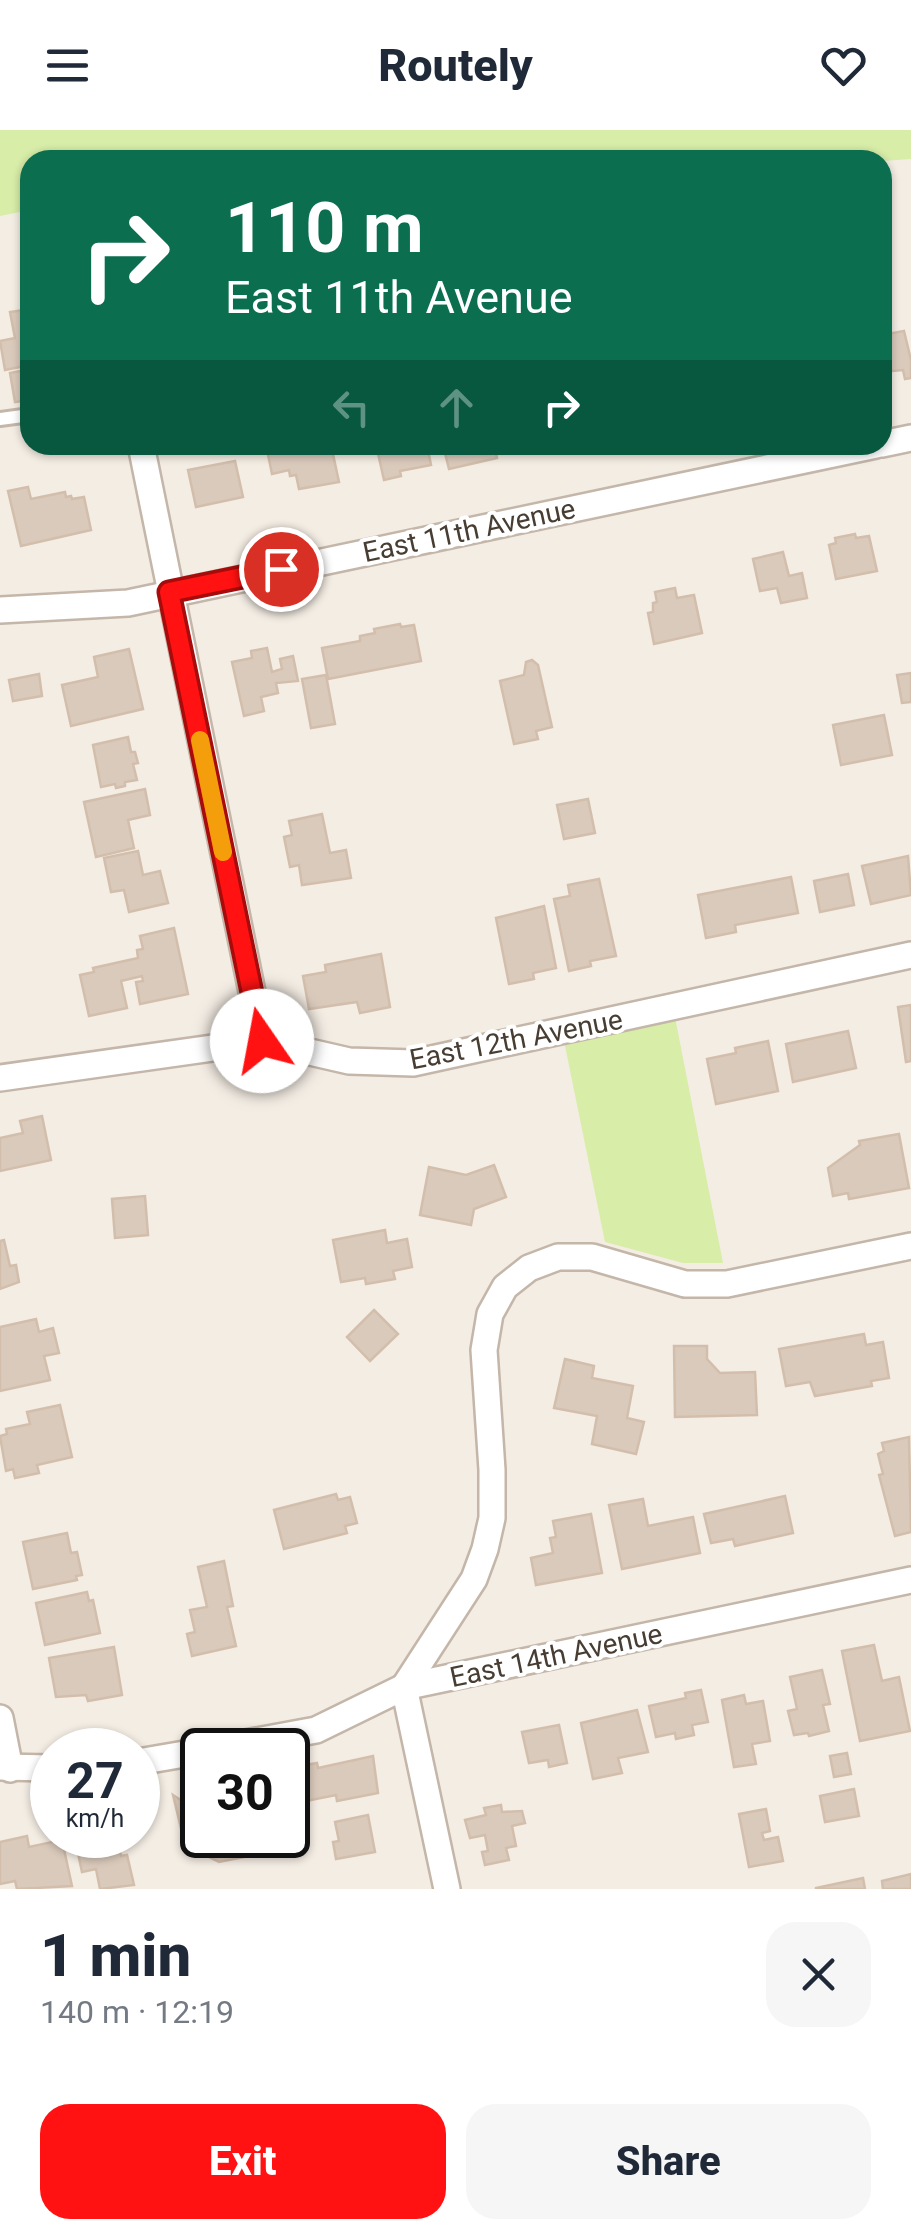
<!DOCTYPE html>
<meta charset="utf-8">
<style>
:root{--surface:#fff;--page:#f6f6f7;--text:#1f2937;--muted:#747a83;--accent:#ff1211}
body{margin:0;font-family:Roboto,sans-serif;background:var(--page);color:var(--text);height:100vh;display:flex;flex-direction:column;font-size:38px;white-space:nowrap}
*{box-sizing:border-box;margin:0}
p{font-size:32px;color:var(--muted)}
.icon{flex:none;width:55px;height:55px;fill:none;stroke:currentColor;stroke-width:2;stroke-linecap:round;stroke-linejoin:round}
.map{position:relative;height:1759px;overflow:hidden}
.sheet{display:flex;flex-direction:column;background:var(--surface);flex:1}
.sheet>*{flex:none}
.top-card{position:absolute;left:20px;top:20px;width:872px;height:305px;border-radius:30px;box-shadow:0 2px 8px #0004;background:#0b6e4f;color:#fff;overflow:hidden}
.speed{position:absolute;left:30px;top:1598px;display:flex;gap:20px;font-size:50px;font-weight:700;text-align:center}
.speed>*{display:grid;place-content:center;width:130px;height:130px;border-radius:50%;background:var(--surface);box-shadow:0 2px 8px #0004;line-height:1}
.speed small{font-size:25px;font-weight:400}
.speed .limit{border:5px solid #111;border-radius:15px;background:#fff;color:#111}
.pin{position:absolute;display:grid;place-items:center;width:85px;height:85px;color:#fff;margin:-42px;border:5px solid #fff;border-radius:50%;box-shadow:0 2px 10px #0007}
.me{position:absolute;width:110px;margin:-55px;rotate:348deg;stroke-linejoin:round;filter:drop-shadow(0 0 8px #0008)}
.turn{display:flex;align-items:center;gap:35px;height:210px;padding:0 40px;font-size:45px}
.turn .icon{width:130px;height:130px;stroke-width:2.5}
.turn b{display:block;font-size:70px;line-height:85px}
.lanes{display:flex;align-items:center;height:95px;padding:0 40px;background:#0003;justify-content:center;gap:50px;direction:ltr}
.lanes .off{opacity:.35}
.round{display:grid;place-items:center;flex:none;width:105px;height:105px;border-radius:30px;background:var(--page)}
.headline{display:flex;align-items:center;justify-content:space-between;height:170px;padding:0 40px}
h1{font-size:60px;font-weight:800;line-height:75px}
.button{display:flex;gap:20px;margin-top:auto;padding:20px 40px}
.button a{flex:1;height:115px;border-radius:30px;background:var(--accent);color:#fff;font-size:40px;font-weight:800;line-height:115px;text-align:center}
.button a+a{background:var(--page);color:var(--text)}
header{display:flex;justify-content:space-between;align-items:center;height:130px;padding:0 40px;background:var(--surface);font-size:45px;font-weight:800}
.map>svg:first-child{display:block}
</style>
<header><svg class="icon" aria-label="menu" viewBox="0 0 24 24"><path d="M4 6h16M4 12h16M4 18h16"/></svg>Routely<svg class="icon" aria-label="heart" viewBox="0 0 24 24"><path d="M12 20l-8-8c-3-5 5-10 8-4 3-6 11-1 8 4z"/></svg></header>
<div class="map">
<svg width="911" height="1759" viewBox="0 0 911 1759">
<rect width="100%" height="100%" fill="#f4ede4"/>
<g fill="#d8eda8">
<path d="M0,0h911v29l-28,2 -853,-1v50l-30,6z"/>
<path d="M675,887l48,246h-40l-78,-21 -41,-201z"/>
</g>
<g fill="#dacabc" stroke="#d3beab" stroke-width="2.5">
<path d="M24,180l1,5 5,-2v52l-25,5 -5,-29 15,-3 -5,-26z"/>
<path d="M904,201l7,29v18l-6,1 -2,-9 -21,2v-37z"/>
<path d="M30,239v31l-15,2 -5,-29z"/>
<path d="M266,315h65l8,37 -40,7 -3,-14 -6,1 -1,-6 -17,4z"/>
<path d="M427,315l4,20 -31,6 1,5 -17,4 -7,-31 17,-4z"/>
<path d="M443,315h66l-14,3 2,10 -48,11z"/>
<path d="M235,331l8,36 -47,10 -8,-37z"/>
<path d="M28,357l3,12 34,-7 1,5 5,-1 1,3 12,-2 7,33 -70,16 -13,-55z"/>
<path d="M855,404l1,4 13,-2 8,35 -41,8 -7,-34 7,-2 -1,-5z"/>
<path d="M783,422l6,24 13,-3 5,25 -26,5 -4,-15 -17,3 -7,-32z"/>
<path d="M675,458l2,10 17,-3 8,38 -48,11 -6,-31 5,-1v-9l4,-1 -2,-10z"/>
<path d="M400,494l1,3 13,-2 7,36 -93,18 -6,-31 38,-7v-5l15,-3 -1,-4z"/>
<path d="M267,518l5,24 10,-3 -2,-10 13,-3 5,25 -22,2 2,10 -17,4 3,14 -20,5 -12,-54 20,-4 -1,-7z"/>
<path d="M129,519l14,60 -72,17 -9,-41 36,-8 -4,-20z"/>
<path d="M532,530l6,5 14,62 -16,4 2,8 -24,5 -14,-63 24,-6 2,-13z"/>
<path d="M911,543v29l-9,1 -5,-28z"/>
<path d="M39,544l3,22 -29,5 -4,-21z"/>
<path d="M326,545l9,49 -24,4 -9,-49z"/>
<path d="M884,585l8,40 -51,10 -8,-40z"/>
<path d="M128,607l3,15h4l3,11 -5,1 4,16 -12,2v4l-9,2 -1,-4 -14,3 -8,-42z"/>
<path d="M145,659l5,26 -22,5 6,28 -38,9 -12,-55z"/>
<path d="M588,669l7,34 -31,6 -7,-34z"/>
<path d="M322,684l8,39 16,-3 5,28 -49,7 -3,-20 -9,2 -6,-30 8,-2 -3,-14z"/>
<path d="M138,721l5,24 17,-4 8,32 -39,9 -5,-22 -13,2 -7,-34z"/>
<path d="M908,726l3,39 -40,9 -9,-38z"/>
<path d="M848,744l6,31 -34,7 -6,-31z"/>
<path d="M791,747l7,36 -63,12 1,7 -30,6 -8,-43z"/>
<path d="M599,749l17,77 -26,5 1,5 -22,5 -15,-72 16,-3 -2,-11z"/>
<path d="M544,776l12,62 -23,5 1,6 -25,5 -13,-66z"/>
<path d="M174,798l14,66 -48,10 -4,-22 7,-1 -1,-5 -21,5 6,27 -38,8 -9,-41 14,-3 -1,-4 45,-10 -1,-8 6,-1 -3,-13z"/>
<path d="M381,824l9,53 -30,6 -3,-11 -48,7 -6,-33 23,-4 -1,-7z"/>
<path d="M911,875v56l-5,1 -8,-55z"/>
<path d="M848,901l8,37 -63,14 -7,-38z"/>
<path d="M768,911l10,50 -62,13 -9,-45 29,-6 -1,-5z"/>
<path d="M42,986l9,44 -51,11v-33l23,-5 -3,-12z"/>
<path d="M899,1004l10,54 -60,11 -1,-6 -15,3 -5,-28 32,-23 -1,-4z"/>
<path d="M494,1035l12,32 -32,12 -3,16 -51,-10 9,-48 37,8z"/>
<path d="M145,1066l3,39 -33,3 -3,-39z"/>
<path d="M385,1100l2,13 20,-4 5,28 -19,4 2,8 -29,5 -1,-6 -24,4 -8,-42z"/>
<path d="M4,1110l6,26 6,-1 3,17 -19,7v-48z"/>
<path d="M374,1180l24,24 -28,27 -23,-24z"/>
<path d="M36,1189l3,13 14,-4 6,25 -15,3 6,24 -50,11v-64z"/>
<path d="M864,1204l2,11 17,-3 6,36 -18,3 1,5 -57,10 -5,-14 -24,4 -7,-37z"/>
<path d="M674,1216h33v13l13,14 35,-1 2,43 -82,2z"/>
<path d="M565,1229l29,7 -2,12 41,8 -6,32 17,4 -8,32 -44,-10 5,-28 -43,-8z"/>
<path d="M60,1275l12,52 -35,8 2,8 -24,5 -2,-9 -7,2 -6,-35 7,-2 -1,-5 24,-5 -3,-12z"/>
<path d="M909,1307l2,95 -16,4 -16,-61 4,-1 -5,-20 6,-3 -2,-8z"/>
<path d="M336,1364l2,6 12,-3 7,26 -12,3 2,7 -63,16 -10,-39z"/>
<path d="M785,1366l8,37 -58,13 -2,-7 -22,4 -7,-29z"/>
<path d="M643,1369l5,27 45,-9 7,36 -78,16 -13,-64z"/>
<path d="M591,1384l11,59 -66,12 -5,-27 22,-5 -3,-15 6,-1 -3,-16z"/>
<path d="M67,1403l4,20 6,-1 5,23 -6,1 1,4 -44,9 -10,-47z"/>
<path d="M224,1431l9,45 -6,1 9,39 -44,10 -5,-22 8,-2 -5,-22 17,-3 -9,-40z"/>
<path d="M87,1462l2,9 4,-1 7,33 -55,12 -9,-42z"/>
<path d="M874,1515l8,36 17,-4 11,54 -50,10 -18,-90z"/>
<path d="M114,1517l8,48 -34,6 -2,-6 -30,2 -7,-39z"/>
<path d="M822,1540l8,34 -7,1 6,26 -20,5 -1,-3 -14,2 -6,-24 9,-2 -7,-32z"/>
<path d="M701,1560l7,32 -16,3 2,10 -18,4 -1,-6 -19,4 -7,-31 37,-8 -1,-5z"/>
<path d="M744,1565l2,9 17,-3 7,40 -18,3 4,20 -22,3 -12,-67z"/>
<path d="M637,1580l11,42 -30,6 4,15 -29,6 -12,-56z"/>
<path d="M559,1595l8,38 -18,4 -1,-7 -19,3 -7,-31z"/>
<path d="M847,1623l4,21 -17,3 -4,-21z"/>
<path d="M373,1626l5,37 -41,8 -1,-6 -35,7 -7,-35 23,-4 1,5z"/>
<path d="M854,1659l5,27 -34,6 -5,-26z"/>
<path d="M173,1665l29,19v21h42l5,21 -30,6 -34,-17z"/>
<path d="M501,1675l1,7 20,-1 3,12 -13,3 4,20 -10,2 3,12 -24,5 -3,-13 6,-1 -3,-16 -15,3 -5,-18 21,-5 -2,-7z"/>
<path d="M766,1679l4,22 -8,2 2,7 14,-3 5,24 -34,6 -10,-53z"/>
<path d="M368,1685l7,37 -39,7 -3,-17 6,-1 -4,-19z"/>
<path d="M74,1705h42l5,21 6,-1 7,30 -34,4 -4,-20 -14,3z"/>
<path d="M27,1706l2,11 33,-7 10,46 -55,3 -2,-8 -15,3v-42z"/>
<path d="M911,1744v15h-28l-1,-8z"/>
<path d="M863,1748l2,11h-49v-1z"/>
</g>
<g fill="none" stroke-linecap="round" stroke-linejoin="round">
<defs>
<path id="service" d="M0,289l30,-4"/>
<g id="minor">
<path d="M882,314l29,-6"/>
<path d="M141,315l121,596"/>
<path d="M0,480l128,-7 748,-158"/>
<path d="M0,948l262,-37 87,20 64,2 498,-108"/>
<path d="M404,1557l70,-108 11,-30 7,-31v-48l-8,-120 6,-36 15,-27 24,-19 29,-11h34l93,27h42l184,-38"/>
<path d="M404,1557l43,202"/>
<path d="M0,1588l10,51"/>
<path d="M208,1620l108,-20 88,-43 507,-107"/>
<path d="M138,1632l64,-11"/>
<path d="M0,1637l52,1"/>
</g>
</defs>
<use href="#service" stroke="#c4b6a9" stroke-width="18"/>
<use href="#minor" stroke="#c4b6a9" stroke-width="30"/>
<use href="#service" stroke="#fff" stroke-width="12"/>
<use href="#minor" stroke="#fff" stroke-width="25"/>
</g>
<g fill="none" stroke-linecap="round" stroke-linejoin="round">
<defs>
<path id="route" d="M262,911l-93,-449 112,-23"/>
</defs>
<use href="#route" stroke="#a60c0b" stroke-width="25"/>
<use href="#route" stroke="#ff1211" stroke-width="18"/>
<path stroke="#f59e0b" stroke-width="18" d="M200,610l23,112"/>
</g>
<g text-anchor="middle" stroke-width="8" stroke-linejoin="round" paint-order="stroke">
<g font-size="28" fill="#473d33" stroke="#fff">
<text transform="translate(469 400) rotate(-12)" y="10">East 11th Avenue</text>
<text transform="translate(516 909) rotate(-11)" y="10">East 12th Avenue</text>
<text transform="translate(556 1525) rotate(-12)" y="10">East 14th Avenue</text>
</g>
</g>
</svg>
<div class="speed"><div>27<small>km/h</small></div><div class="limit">30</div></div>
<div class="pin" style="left:281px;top:439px;background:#d93025"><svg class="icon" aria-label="arrive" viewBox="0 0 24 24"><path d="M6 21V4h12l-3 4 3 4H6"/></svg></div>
<svg class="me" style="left:262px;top:911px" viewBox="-20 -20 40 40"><circle r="19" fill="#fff"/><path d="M0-13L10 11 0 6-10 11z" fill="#ff1211"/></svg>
<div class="top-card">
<div class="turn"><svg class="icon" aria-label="right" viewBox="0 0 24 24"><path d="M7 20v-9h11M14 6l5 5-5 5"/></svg><div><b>110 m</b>East 11th Avenue</div></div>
<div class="lanes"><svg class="icon off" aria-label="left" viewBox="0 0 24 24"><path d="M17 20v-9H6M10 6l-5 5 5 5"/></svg><svg class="icon off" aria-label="ahead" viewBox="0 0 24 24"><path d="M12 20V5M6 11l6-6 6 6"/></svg><svg class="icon" aria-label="right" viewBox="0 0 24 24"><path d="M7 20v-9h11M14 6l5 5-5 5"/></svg></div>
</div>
</div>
<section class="sheet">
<div class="headline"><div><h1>1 min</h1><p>140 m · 12:19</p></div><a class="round"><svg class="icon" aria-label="close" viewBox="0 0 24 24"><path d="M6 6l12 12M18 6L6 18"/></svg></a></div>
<div class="button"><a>Exit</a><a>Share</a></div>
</section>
